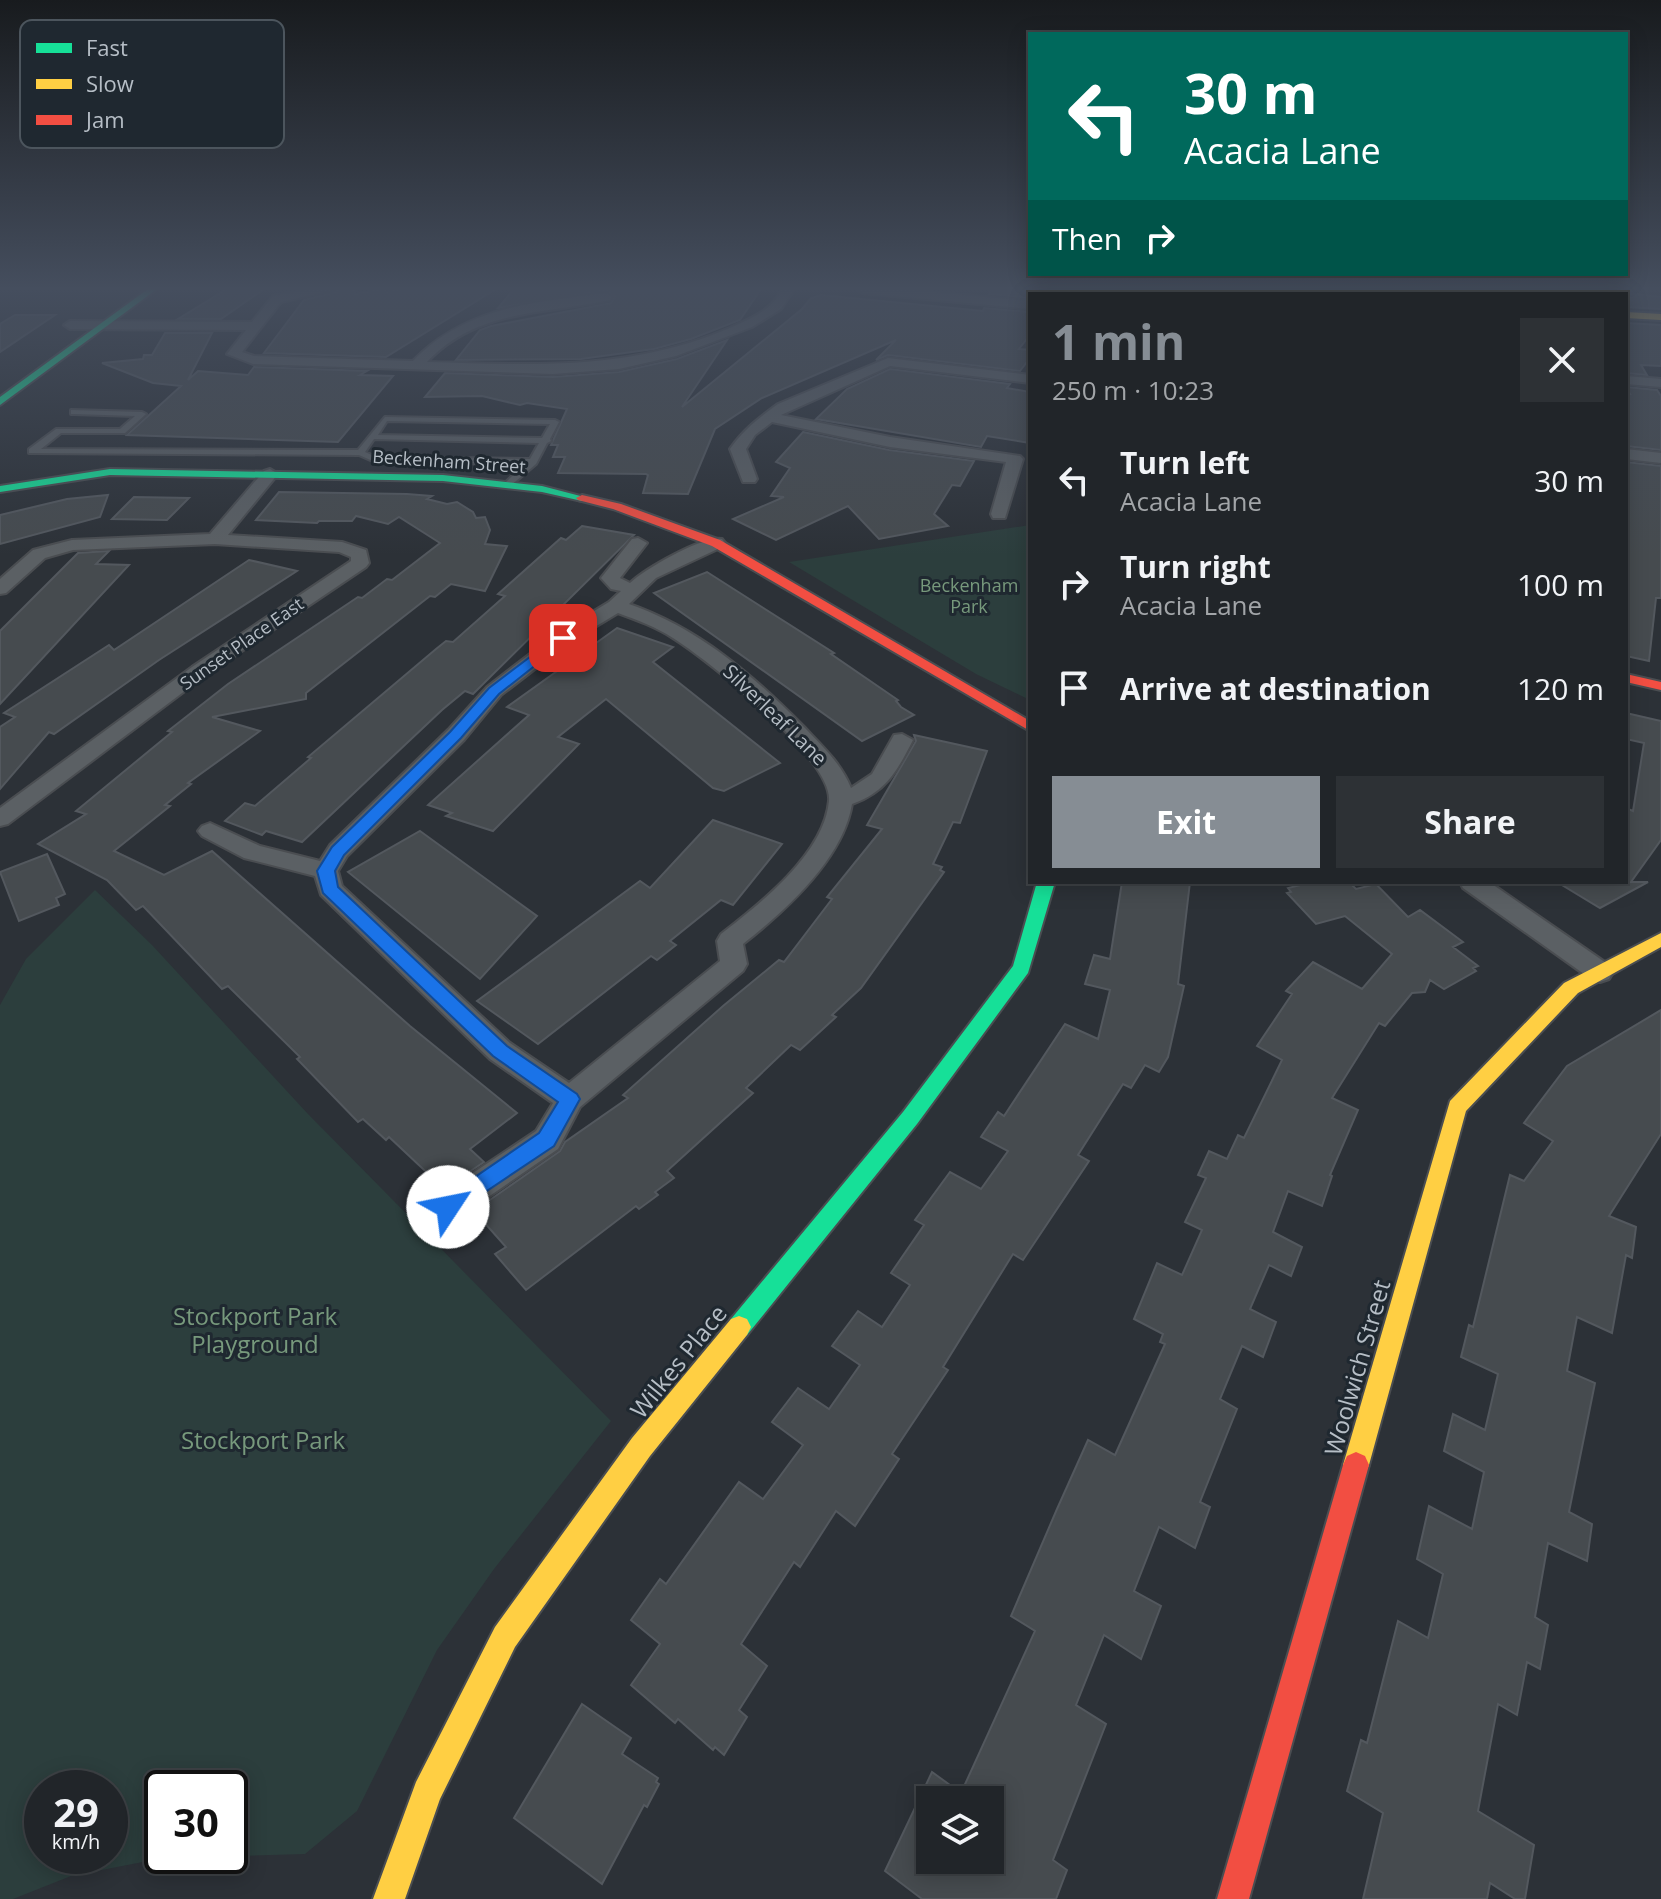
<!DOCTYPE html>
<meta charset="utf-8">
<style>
:root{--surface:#212529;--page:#2d3135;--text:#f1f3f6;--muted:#a2a5a8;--line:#3e4246;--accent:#868d94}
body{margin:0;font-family:"Open Sans",sans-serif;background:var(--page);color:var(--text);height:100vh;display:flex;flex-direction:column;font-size:30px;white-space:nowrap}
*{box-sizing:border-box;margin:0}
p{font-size:26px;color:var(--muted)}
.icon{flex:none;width:44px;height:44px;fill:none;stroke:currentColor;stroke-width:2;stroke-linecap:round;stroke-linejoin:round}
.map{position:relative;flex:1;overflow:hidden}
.drawer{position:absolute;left:1028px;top:292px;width:600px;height:592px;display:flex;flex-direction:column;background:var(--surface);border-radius:0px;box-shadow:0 4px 20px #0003,0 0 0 2px var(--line)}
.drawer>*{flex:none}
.hud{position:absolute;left:1028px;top:32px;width:600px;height:244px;border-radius:0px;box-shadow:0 4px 20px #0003,0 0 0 2px var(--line);background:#00695c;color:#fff;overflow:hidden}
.tools{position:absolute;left:916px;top:1786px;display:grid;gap:16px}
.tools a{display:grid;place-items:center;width:88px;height:88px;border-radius:0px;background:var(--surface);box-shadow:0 4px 20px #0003,0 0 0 2px var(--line);font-size:40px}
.speed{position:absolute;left:24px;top:1770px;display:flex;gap:16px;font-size:40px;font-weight:700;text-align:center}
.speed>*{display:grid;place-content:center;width:104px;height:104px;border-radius:50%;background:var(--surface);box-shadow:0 4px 20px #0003,0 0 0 2px var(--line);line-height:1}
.speed small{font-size:20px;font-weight:400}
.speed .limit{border:4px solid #111;border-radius:12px;background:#fff;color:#111}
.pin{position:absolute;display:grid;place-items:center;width:68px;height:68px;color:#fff;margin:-34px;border-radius:16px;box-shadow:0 4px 12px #0006}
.me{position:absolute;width:88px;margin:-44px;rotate:56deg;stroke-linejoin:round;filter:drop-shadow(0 0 6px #0008)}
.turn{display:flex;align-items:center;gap:28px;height:168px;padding:0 24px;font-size:36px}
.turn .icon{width:104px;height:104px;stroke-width:2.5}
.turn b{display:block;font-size:56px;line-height:68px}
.then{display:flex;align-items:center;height:76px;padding:0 24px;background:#0003;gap:16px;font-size:30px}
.round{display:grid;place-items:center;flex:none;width:84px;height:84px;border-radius:0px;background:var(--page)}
.headline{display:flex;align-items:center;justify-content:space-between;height:136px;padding:0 24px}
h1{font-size:48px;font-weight:700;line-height:60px;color:var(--accent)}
.button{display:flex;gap:16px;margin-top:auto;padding:16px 24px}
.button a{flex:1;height:92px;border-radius:0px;background:var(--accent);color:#fff;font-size:32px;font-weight:700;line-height:92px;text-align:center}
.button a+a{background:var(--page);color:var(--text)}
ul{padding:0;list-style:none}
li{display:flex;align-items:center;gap:24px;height:104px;padding:0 24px}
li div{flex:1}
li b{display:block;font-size:30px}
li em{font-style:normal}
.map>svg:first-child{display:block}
</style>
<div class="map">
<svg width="1661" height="1899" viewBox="0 0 1661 1899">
<rect width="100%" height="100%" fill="#2c3137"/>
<g fill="#2c3e3d" fill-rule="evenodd">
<path d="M1030,525v175l-54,-26 -187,-112z"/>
<path d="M95,890l57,55 156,169 303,307 -117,148 -57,81 -80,161 -52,43 -142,4 -92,18 -58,23h-13v-894l26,-46zM42,1788h68v68h-68zM230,1788v68h-68v-68z"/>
</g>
<g fill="#464b4f" stroke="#53585e" stroke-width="2" fill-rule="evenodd">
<path d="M227,289h37l-43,30h-43z"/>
<path d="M339,289h15l1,5 28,-5 4,3 14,-3h95l-110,68 -122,-4 40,-53 33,-8z"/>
<path d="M514,289h247l-21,31 -49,19 -37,10 -73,10 -125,1 24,-30 11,-4 120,-23 4,-7 -9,-6 -108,18z"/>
<path d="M991,289h39v9l-41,-4z"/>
<path d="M1608,291l53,6v12l-35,-2v-13h-16z"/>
<path d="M821,295l162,16 1,-3 46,4v23l-11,14 11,1v8l-10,13 -132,-16 -12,5 20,-20 -134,58 -47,31 -27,65 -45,-1 5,-18 -2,-1 -88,-1 7,-16h-12l5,-12h-7l16,-36 -40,-6 -7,2 -38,-9 -57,1 20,-24 108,4 66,-5 58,-13 50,-19 -45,67 120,-98 9,-11z"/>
<path d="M15,315h40l-55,37v-28z"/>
<path d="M1626,323l35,2v41l-20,-1 6,10 -21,-2z"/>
<path d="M165,333h47l-24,47 10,-9 50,4 6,-8 113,4 -7,4 33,1 -55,66 -211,-7 54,-49 -28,-3 -51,-20 41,-4 1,-4h8z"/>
<path d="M890,369l120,15 -3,4 23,4v51l-43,-7 -6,11 -165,-28 31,-30z"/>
<path d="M1626,387l31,3 4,6v54l-35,-4v-52h4z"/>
<path d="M803,432l86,18 85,11 -14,25 -8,-1 -18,29 14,12 -69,13 -31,-33 -72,34 -43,-21 51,-22 -13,-1 19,-28 -14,-6z"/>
<path d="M1626,462l35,4v132h-5l-7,63 -23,-5z"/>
<path d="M279,492l128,2 25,2 -5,3 20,5 10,-2 16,10 3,6 9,-1 5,13 -5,14 22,2 -22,45 -34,-7 -16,13 -5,-1 -124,97v6l-94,18 48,14 -72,52 3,1 -26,21 5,1 -56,45 50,24 48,-24 198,175 107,87 -47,36 14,13 -33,22 -5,-5 -7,5 -50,-47 -3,3 -23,-21 -5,3 -61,-63 3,-2 -72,-71 -6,3 -79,-83 -7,4 -29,-30 -69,-36 48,-30 -10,-3 96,-79 -4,-1 60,-47 130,-87 4,1 25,-19 5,1 48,-37 -41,-26 -11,7 -32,-8 -4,5h-33l-2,2 -61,-3z"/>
<path d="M108,495l-8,22 -100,27v-29l67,-16z"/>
<path d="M134,497l55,1 -22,22 -55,-1z"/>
<path d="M582,526l52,9 -161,159 -8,-3 -23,19 -140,132 -36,-11 -4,4 -37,-14 20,-18 10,3 56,-48 -3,-1 128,-108 10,-8 7,1 52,-46 -7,-2 63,-56 5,2z"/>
<path d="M109,551l-13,13 33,1 -129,139v-73l78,-78z"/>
<path d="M249,560l48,11 -138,89 -105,74 -5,-2 -49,57v-62l15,-10 -11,-4 105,-68 5,5z"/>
<path d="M707,572l127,81 -3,1 67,46 -2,1 5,6 13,8 -52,26 -208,-148z"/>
<path d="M617,628l56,19 -20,15 127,101 -56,28 -11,-3 -107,-89 -48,38 21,7 -86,87 -47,-15 6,-3 -24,-8 101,-90 -22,-8z"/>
<path d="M1626,713l35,8v119l-30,42h17l-48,26 -43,-26h69v-74l7,3 11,-68 -18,-4z"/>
<path d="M914,735l73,16 -27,72 -7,-1 -20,42 9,3 -2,3 4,2 -83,116 -29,27 4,2 -36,33 -9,-5 -45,43 7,5 -86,78 7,7 -19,14 3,3 -19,14 -3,-3 -110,84 -31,-36 11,-7 -32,-36 86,-60 5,-9 63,-44 -5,-3 100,-89 56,-46 5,2 48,-63 -5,-2 55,-68 -15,-4 49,-84z"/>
<path d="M713,820l69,24 -49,61 -12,-5 -51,41 6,4 -19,15 -6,-4 -113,88 -61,-43 163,-120 10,7z"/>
<path d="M420,831l117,85 -57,63 -132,-107z"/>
<path d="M47,854l18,40 -9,4 3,7 -40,16 -19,-49z"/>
<path d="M1122,882h68l-12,102 6,2 -16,71 -9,15 -14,-7 -14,23 -8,-4 -45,71 11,6 -66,99 -10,-6 -70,113 5,3 -56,84 7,5 -44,67 -19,-15 -36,56 -6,-5 -53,82 26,22 -28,44 8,7 -23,38 -9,-8 -2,3 -35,-31 -3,4 -44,-38 29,-41 -29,-24 29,-41 6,5 73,-102 24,17 40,-54 -31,-23 26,-34 31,21 31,-44 -28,-19 26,-35 24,16 28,-42 -19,-12 33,-48 -9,-5 35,-48 31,17 27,-38 -27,-14 17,-25 6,4 61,-92 33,15 12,-49 -25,-6 9,-29 16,4z"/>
<path d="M1313,882h36l7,7 20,-5 32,33 12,-7 43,32 -10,5 25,19 -5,2 3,3 -32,18 -14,-9 -5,12 -13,1 -27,33 -6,-3 -47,75 26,12 -28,65 2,1 -10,30 -34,-15 -15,41 29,15 -11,29 -22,-11 -19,44 26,13 -13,35 -21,-11 -22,53 17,10 -37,93 10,5 -15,41 -36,-21 -25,64 27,15 -20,53 -37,-24 -28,70 30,19 -53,136 14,10 -11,29h-134l-37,-28 47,-99 29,21 74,-162 -24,-15 46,-107 31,-69 27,15 50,-111 -5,-2 3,-8 -29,-15 23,-56 25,12 20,-45 -17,-8 21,-44 -8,-3 11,-24 18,8 11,-24 6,3 38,-78 -25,-14 35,-52 -6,-3 27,-29 49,27 30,-35 -47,-38 -29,8 -29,-31 4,-1 -3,-4zM930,1800h60v60h-60z"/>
<path d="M1661,1010v124l-52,82 27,11 -4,31 -6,-3 -14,78 -35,-16 -10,54 28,12 -26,129 23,12 -5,37 -39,-18 -13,74 13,8 -8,44 -13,-7 -10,53 -19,-11 -20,107 56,34 -9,54h-10l-25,-16 -3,16h-124l20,-86 -36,-22 14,-51 6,3 31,-122 30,17 15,-64 -26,-15 12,-53 43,23 12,-57 -40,-21 9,-37 32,16 13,-56 -37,-17 8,-32 4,2 37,-152 14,6 29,-40 -29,-18 43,-57z"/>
<path d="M582,1704l49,34 -9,16 36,24 -2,4 3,2 -12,23 -3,-2 -42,79 -88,-66z"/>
</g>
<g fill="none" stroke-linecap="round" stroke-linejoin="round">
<defs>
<path id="lane" d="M71,410l71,2 4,2 -21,19h-64l-20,16 317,1 27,-33 170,3 4,2 -9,17 1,2 -4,2 -11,21 -27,23 -3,-1v-4l19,-18 -150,-2 -16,-7 -330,-2v-4l27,-20h64l15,-13 -61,-2h-3zM387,421l163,3 -8,14 -164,-3zM374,439l165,4 -9,16 -154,-2 -11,-5z"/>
<g id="street">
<path d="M313,289h23l-55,13 -39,50 12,4 159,5c52,-54 122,-59 193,-68l6,4 -2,3c-65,14 -133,9 -183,62 108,3 201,9 303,-34 20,-9 43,-18 52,-39h12l-13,20 -29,18 -76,29 -57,13 -66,5 -300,-10 -26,-10 19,-24 -176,-1 -6,-4 6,-4 182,1 21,-26z"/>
<path d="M857,289h40l133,12v8l-167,-16z"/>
<path d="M888,358l142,17v8l-140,-17 -109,49 109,22 130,19 3,3 -18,59h-12l-2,-4 15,-52 -116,-15 -118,-25 -17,13 -9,14 11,30 -2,3h-12l-13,-33c14,-20 29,-31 48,-45z"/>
<path d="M1626,376l35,3v8l-35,-3z"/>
<path d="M1626,449l35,4v10l-35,-4z"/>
<path d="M270,469l8,5 -50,61 114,7 24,8 3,13 -3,4 -160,108 -198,149 -8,2v-18l192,-141 159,-106v-4l-12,-5 -124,-8 -142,6 -28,8 -39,35 -6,1v-15l33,-29 39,-10 138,-6 54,-63z"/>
<path d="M638,538l9,5 -27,35 10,5c15,-14 73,-48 92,-44l3,4 -3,4 -66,31 -27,26c69,24 123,70 174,122 18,19 38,37 48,62l21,-14 22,-39 8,-1 11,6c-16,31 -27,52 -61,64 -9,55 -67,107 -109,140l4,20 -4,7 -163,136 -22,42 -99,68 -11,4 -11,-4 -5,-10 5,-10 99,-66 17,-28 -63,-44 -169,-164 -6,-19 -71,-18 -42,-22 -4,-5 4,-5 8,-3 50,23 60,15 10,-16 118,-115 39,-43 69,-53 53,-32 12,-11 -10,-2 -10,-11 31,-39zM618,613c19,7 38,14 55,25 35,22 160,121 156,163 -5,53 -69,103 -108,133l-4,7 3,20 -151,122 -59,-40 -168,-157 -4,-15 9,-15 117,-116 37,-45 69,-53z"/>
<path d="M1460,882h29l120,83 4,7 -4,7 -9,3 -9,-3 -128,-91z"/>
</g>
<g id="fast">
<path d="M148,289h9l-157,116v-8z"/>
<path d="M1418,289h13l17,5h-15z"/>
<path d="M110,469l333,6 99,11 46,12 -6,3 -40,-9 -99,-11 -333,-6 -110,17v-6z"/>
<path d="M1037,882h18l-27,91 -111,151 -170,211 -8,3 -8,-3 -4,-8 4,-8 172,-207 110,-146z"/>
</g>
<g id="slow">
<path d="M1626,312l35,2v6l-35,-2z"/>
<path d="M1661,933v14l-83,46 -112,118 -97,354 -4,9 -9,4 -9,-4 -4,-9 107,-364 114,-118z"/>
<path d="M739,1316l8,3 4,8 -4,8 -97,121 -135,191 -75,152 -35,100h-32l43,-117 79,-155 137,-189 99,-119z"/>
</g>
<g id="jam">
<path d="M582,495l39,9 99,36 310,181v10l-318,-185 -99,-37 -35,-9 -2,-2z"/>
<path d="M1626,674l35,8v8l-35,-8z"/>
<path d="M1356,1452l9,4 4,9 -120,434h-32l126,-434 4,-9z"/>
</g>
</defs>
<use href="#lane" stroke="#4a4d51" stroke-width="4"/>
<use href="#street" stroke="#4a4d51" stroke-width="4"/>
<use href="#fast" stroke="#4a4d51" stroke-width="4"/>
<use href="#slow" stroke="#4a4d51" stroke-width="4"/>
<use href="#jam" stroke="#4a4d51" stroke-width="4"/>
<use href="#lane" fill="#5b6064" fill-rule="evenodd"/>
<use href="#street" fill="#5b6064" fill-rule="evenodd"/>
<use href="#fast" fill="#16e098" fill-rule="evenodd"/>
<use href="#slow" fill="#ffcf43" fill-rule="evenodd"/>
<use href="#jam" fill="#f24e42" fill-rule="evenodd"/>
</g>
<linearGradient id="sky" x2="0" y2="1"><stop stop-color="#181b1e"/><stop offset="0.52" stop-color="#454e5e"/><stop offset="1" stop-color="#454e5e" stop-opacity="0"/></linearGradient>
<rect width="1661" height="555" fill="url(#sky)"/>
<path fill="#1a73e8" stroke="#114b97" stroke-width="2" d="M559,635l11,3 -71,56 -38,44 -117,117 -9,16 3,16 169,159 70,48 3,5 -26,47 -106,71 -8,-3 -3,-7 3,-6 99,-68 19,-31 -65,-46 -170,-163 -6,-22 15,-24 118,-115 39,-44z"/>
<g text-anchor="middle" stroke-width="6" stroke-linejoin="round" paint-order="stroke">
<g font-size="18" fill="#b6bec6" stroke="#1f2830">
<text transform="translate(449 462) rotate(4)" y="6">Beckenham Street</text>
<text transform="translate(242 644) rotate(-35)" y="6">Sunset Place East</text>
</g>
<g font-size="18" fill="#77997c" stroke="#1f2830">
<text x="969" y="592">Beckenham<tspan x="969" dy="21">Park</tspan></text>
</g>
<g font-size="20" fill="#b6bec6" stroke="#1f2830">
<text transform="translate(775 715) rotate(44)" y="7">Silverleaf Lane</text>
</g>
<g font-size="24" fill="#77997c" stroke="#1f2830">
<text x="255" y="1325">Stockport Park<tspan x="255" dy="28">Playground</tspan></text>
<text x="263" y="1449">Stockport Park</text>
</g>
<g font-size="24" fill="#b6bec6" stroke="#1f2830">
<text transform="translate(679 1362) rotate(-51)" y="8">Wilkes Place</text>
<text transform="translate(1358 1368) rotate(-74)" y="8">Woolwich Street</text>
</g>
</g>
<rect x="20" y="20" width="264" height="128" rx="12" fill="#1f2830" stroke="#4c555d" stroke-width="2"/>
<rect x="36" y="43" width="36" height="10" fill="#16e098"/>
<rect x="36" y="79" width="36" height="10" fill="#ffcf43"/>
<rect x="36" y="115" width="36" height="10" fill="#f24e42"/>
<g font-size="22" fill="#b6bec6">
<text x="86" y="56">Fast</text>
<text x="86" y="92">Slow</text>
<text x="86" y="128">Jam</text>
</g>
</svg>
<div class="tools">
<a><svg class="icon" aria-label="layers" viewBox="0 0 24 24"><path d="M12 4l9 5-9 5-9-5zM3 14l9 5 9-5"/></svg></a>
</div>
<div class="speed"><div>29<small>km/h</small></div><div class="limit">30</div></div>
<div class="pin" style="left:563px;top:638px;background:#d93025"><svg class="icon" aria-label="arrive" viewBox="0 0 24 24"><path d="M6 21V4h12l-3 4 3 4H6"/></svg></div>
<svg class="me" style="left:448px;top:1207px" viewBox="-20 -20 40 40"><circle r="19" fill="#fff"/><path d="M0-13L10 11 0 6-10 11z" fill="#1a73e8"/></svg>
<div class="hud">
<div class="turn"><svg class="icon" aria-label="left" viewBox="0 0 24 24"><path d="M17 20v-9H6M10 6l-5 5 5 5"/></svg><div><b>30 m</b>Acacia Lane</div></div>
<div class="then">Then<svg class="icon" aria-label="right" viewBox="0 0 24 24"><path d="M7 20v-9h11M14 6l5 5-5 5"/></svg></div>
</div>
<section class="drawer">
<div class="headline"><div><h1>1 min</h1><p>250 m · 10:23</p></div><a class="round"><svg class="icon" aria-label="close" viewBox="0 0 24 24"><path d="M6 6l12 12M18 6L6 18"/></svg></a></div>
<ul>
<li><svg class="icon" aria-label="left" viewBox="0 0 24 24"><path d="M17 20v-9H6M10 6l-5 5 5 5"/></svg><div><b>Turn left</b><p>Acacia Lane</p></div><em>30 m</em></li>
<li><svg class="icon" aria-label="right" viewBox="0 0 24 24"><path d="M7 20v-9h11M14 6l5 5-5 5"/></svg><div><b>Turn right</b><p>Acacia Lane</p></div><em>100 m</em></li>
<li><svg class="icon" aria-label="arrive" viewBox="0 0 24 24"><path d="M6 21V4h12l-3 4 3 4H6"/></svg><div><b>Arrive at destination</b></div><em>120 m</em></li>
</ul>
<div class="button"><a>Exit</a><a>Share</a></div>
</section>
</div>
